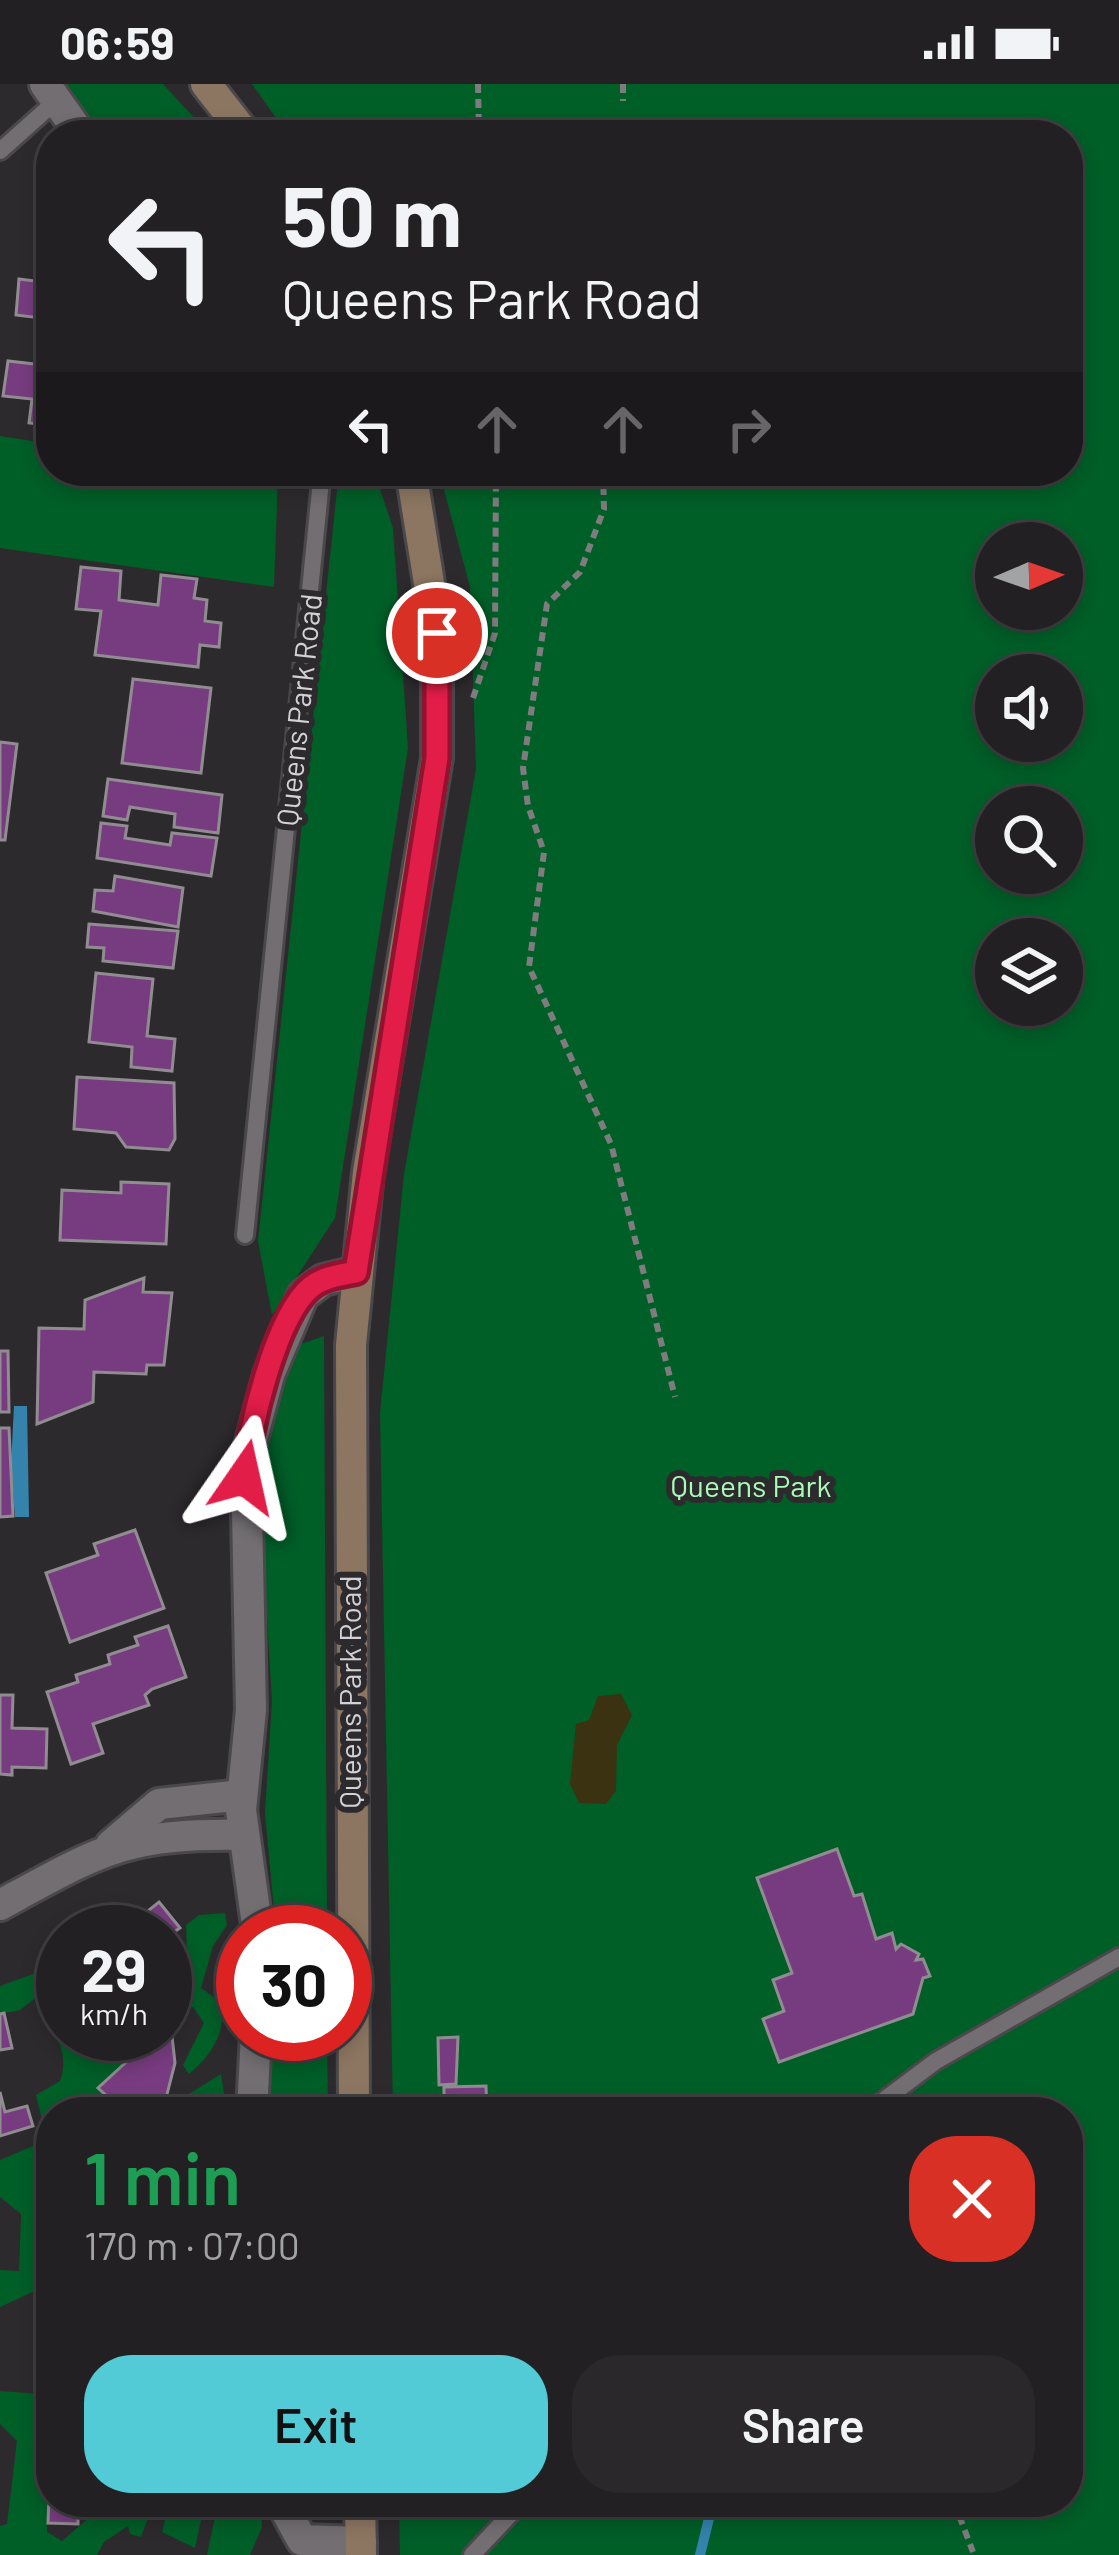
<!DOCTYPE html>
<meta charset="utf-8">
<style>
:root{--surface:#222022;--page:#2a282a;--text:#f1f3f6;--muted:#a2a3a5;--line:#3f3e40;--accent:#52cbd7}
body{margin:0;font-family:Barlow,sans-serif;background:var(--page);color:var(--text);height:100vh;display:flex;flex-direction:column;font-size:45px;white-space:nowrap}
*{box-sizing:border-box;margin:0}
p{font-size:39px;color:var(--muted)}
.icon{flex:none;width:66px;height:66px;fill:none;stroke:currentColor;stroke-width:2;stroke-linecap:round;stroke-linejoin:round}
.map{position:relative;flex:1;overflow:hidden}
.panel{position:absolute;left:36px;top:2013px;width:1047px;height:420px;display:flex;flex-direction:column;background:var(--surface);border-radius:48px;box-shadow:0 6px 18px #0003,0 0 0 3px var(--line)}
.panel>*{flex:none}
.guide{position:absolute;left:36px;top:36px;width:1047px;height:366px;border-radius:48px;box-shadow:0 6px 18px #0003,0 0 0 3px var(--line);background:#222022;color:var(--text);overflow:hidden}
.needle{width:78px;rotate:88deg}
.tools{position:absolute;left:975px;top:438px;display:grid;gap:24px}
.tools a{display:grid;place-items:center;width:108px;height:108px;border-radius:50%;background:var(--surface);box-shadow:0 6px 18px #0003,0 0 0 3px var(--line);font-size:60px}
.speed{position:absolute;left:36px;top:1821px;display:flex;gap:24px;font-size:60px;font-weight:700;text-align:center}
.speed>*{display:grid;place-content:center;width:156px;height:156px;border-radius:50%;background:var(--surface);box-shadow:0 6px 18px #0003,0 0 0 3px var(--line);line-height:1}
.speed small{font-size:30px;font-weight:400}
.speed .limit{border:18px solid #d22;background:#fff;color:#111}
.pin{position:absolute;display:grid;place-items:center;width:102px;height:102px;color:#fff;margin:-51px;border:6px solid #fff;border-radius:50%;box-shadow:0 3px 12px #0007}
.me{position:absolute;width:132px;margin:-66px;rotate:11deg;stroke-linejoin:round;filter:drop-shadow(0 0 9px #0008)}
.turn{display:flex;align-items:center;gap:42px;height:252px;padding:0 48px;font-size:54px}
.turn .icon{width:156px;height:156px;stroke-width:2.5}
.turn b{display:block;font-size:84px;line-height:102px}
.lanes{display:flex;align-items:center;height:114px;padding:0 48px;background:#0003;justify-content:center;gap:60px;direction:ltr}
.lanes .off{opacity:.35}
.round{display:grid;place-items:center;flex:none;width:126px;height:126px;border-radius:48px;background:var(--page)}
.summary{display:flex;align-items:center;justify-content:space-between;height:204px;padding:0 48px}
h1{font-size:72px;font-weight:600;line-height:90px;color:#1e9e55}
.button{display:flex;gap:24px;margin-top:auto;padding:24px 48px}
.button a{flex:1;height:138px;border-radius:48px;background:var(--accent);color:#111;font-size:48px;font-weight:600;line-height:138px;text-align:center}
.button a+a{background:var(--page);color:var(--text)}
.status{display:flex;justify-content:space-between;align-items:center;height:84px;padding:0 60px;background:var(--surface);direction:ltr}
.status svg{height:33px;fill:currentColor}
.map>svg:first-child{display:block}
</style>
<div class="status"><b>06:59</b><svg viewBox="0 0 49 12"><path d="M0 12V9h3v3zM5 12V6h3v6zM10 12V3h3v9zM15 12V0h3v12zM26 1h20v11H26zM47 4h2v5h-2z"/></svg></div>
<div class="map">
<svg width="1119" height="2471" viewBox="0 0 1119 2471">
<rect width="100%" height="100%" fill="#2d2a2e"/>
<g fill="#005e27" fill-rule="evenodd">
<path d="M65,0h98l47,51h-108z"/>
<path d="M252,0h867v2471h-719l-1,-53h669v-390h-675l-13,-699 24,-239 72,-405 -6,-182 -31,-116h629v-336h-780zM996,459h66v66h-66zM996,591h66v66h-66zM996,723h66v66h-66zM996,855h66v66h-66z"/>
<path d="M0,352l51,8v27l227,4 -4,112 -274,-39z"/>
<path d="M339,387h35l19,57 15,220 -73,470 -63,97 -14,-74z"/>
<path d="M324,1252l3,596h-51l-11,-119 7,-112 -14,-232 37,-123z"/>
<path d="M225,1829l2,12 -14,21 -12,42 21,15c4,30 -11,53 -33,71l-6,-9 21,-42 -11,-16 -28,6v-16l23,-18 -2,-54 13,-10z"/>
<path d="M55,1882l8,10v58h21l-5,18c24,-2 35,-18 60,-18l-2,18 -38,35 10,11 -12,9 -21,-3 -6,8h-19l-4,420 15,9 37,-32 5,9 29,-16h21l-13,35 -11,-3 -2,-8 -24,16 -7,13h-97v-29l7,-2 10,-83 -17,-17v-33l40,3 8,-57v-52l-48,22v-37l19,1 2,-57 -21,-17v-37l47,-20 -11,-45 24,-14c12,-34 -12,-53 -23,-84l-17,13 -20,4v-28z"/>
<path d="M274,1950h53l1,78h-59z"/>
<path d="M221,1990l6,38h-67z"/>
<path d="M170,2418h35l-10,46 -33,-16z"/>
<path d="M218,2418h43l1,25 -12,28h-43z"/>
</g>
<path fill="#3b3212" d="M621,1610l11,21 -15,30 -1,46 -10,13 -27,-1 -9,-19 6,-60 13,-4 9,-24z"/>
<path fill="#3383ac" d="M14,1322h13l2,111h-14l-4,-52z"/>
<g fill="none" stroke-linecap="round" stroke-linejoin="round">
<path stroke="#3383ac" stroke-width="10" d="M700,2471l13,-53"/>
</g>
<g fill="#773c7f" stroke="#908c91" stroke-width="3">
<path d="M19,195l32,4v142l-22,-2 3,-24 -29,-3 5,-35 27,3 6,-46 -25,-3z"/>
<path d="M81,483l40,4 -2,29 39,5 3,-30 36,4 -3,19 13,2 -2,21 16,2 -2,24 -19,-2 -2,22 -103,-12 6,-44 -25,-2z"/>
<path d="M133,595l78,9 -10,85 -79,-10z"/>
<path d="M0,658l17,2 -12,96h-5z"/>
<path d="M108,695l114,16 -4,38 -44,-6 1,-13 -45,-7 -3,13 -24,-4z"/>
<path d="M101,739l26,3 -2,12 45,7 2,-12 45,5 -6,38 -114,-18z"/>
<path d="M115,792l68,12 -5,39 -85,-16 2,-21 18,1z"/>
<path d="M89,840l89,7 -5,37 -70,-7 1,-13 -17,-1z"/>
<path d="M96,889l57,6 -6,57 28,3 -3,32 -41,-4 1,-20 -43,-5z"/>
<path d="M77,993l97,6 1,56 -6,11 -43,-3 -10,-14 -42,-4z"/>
<path d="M121,1098l48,2 -3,60 -106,-4 2,-50 59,3z"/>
<path d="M144,1194l-1,14 29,1 -8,72h-17l-1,9 -52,-2 -1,30 -56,22 2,-96 45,1 1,-29z"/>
<path d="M0,1267h8l1,61h-9z"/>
<path d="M0,1344h9l4,88 -13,1z"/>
<path d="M135,1446l29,78 -94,34 -24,-69 52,-18 -4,-11z"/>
<path d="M168,1542l18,51 -34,12 -7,6 4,10 -56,19 10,29 -32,11 -24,-72 31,-10 -2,-7 34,-11 -2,-9 30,-10 -3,-8z"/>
<path d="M0,1611h13l-1,33 35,1 -1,39 -34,-1v8l-12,-1z"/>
<path d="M837,1765l17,47 8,-2 14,45 16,-6 4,16 5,-5 18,10 -3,6 7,-1 7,17 -7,2 -10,36 -134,48 -16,-43 21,-8 -11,-31 19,-7 -35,-95z"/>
<path d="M159,1818l21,26 -12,8 16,20 -19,15v-39h-67l17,-13 9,11z"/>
<path d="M4,1929l8,35 -12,2v-36z"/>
<path d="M139,1950l33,2 3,27 -11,43 -77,6 1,-6 9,1 12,-9 -11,-10 39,-36z"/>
<path d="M458,1953l-2,47 -17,1 -1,-47z"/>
<path d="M486,2002l1,26h-43v-25z"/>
<path d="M0,2008l5,20 22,-6 6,20 -33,10z"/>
<path d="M50,2386l1,32h27v22l-30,-1z"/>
</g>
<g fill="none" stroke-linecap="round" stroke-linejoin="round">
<defs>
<g id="service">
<path d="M0,67l56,-50"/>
<path d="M245,1151l77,-764"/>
<path d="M868,2028l68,-51 183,-104"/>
<path d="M472,2471l50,-53"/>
</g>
<g id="minor">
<path d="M45,0l36,51"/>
<path d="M111,1761l48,-41 83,-9"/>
<path d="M0,1821c101,-55 125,-72 243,-70"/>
<path d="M258,1848l-17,-122 10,-100 -5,-249 23,-86 34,-80 20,-15 33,-8"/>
<path d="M252,2028l4,-78"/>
<path d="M281,2418l21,38 59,2"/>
</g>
<g id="secondary">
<path d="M206,0l40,51"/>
<path d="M354,2028l-3,-767 17,-173 69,-414v-125l-26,-162"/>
<path d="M360,2418l1,53"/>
</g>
</defs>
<use href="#service" stroke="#4b484b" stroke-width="22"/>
<use href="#minor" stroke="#4b484b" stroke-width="36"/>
<use href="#secondary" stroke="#4b484b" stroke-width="36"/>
<g stroke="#7f7c7f" stroke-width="6" stroke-dasharray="9 6" stroke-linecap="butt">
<path d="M478,0l1,51"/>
<path d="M623,0v17"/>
<path d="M603,387l1,38 -24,63 -33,32 -24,164 5,38 16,46 -15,115 82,177 64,253"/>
<path d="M473,614l22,-65 1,-162"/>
<path d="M954,2418l19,50"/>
</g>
<use href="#service" stroke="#726e72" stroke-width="16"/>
<use href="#minor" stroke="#726e72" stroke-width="30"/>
<use href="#secondary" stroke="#8c7661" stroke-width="30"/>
</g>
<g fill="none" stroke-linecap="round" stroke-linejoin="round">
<defs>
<path id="route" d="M244,1393c5,-45 31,-161 67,-190 12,-10 30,-12 45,-15l81,-514v-125"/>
</defs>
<use href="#route" stroke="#92132f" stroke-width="30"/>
<use href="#route" stroke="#e11d48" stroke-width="21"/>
</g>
<g text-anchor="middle" stroke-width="12" stroke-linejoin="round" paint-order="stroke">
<g font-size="30" fill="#d3d1d3" stroke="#2d2a2e">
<text transform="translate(300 626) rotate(-84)" y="10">Queens Park Road</text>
<text transform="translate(351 1608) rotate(-90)" y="10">Queens Park Road</text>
</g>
<g font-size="30" fill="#a8fcb8" stroke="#2d2a2e">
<text x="751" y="1413">Queens Park</text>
</g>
</g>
</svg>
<div class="tools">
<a><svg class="needle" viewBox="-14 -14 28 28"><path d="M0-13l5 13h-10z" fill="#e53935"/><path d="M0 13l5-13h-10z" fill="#a2a3a5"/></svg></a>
<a><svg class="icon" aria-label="sound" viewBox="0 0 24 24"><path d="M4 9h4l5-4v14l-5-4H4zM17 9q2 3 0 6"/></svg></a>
<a><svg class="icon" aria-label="search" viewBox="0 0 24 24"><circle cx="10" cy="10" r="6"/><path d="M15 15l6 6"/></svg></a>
<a><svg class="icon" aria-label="layers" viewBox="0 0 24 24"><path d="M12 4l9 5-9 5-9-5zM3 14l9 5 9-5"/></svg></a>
</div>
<div class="speed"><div>29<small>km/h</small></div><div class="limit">30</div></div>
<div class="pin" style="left:437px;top:549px;background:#d93025"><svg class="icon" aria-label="arrive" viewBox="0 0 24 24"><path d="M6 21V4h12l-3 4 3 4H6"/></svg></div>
<svg class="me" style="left:244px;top:1393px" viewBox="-20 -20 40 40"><path d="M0-17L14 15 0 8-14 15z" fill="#e11d48" stroke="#fff" stroke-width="4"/></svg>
<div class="guide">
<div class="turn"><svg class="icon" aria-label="left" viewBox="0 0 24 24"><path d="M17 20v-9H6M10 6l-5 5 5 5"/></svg><div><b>50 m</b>Queens Park Road</div></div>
<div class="lanes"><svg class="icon" aria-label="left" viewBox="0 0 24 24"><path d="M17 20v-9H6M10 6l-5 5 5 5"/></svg><svg class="icon off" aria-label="ahead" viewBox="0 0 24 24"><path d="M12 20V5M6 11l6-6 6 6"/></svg><svg class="icon off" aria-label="ahead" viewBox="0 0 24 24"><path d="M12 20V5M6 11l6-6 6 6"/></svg><svg class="icon off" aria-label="right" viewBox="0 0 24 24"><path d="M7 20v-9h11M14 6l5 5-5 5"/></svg></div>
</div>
<section class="panel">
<div class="summary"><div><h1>1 min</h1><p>170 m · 07:00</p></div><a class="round" style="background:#d93025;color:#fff"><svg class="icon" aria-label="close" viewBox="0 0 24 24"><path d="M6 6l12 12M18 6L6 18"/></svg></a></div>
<div class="button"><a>Exit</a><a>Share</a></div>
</section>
</div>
